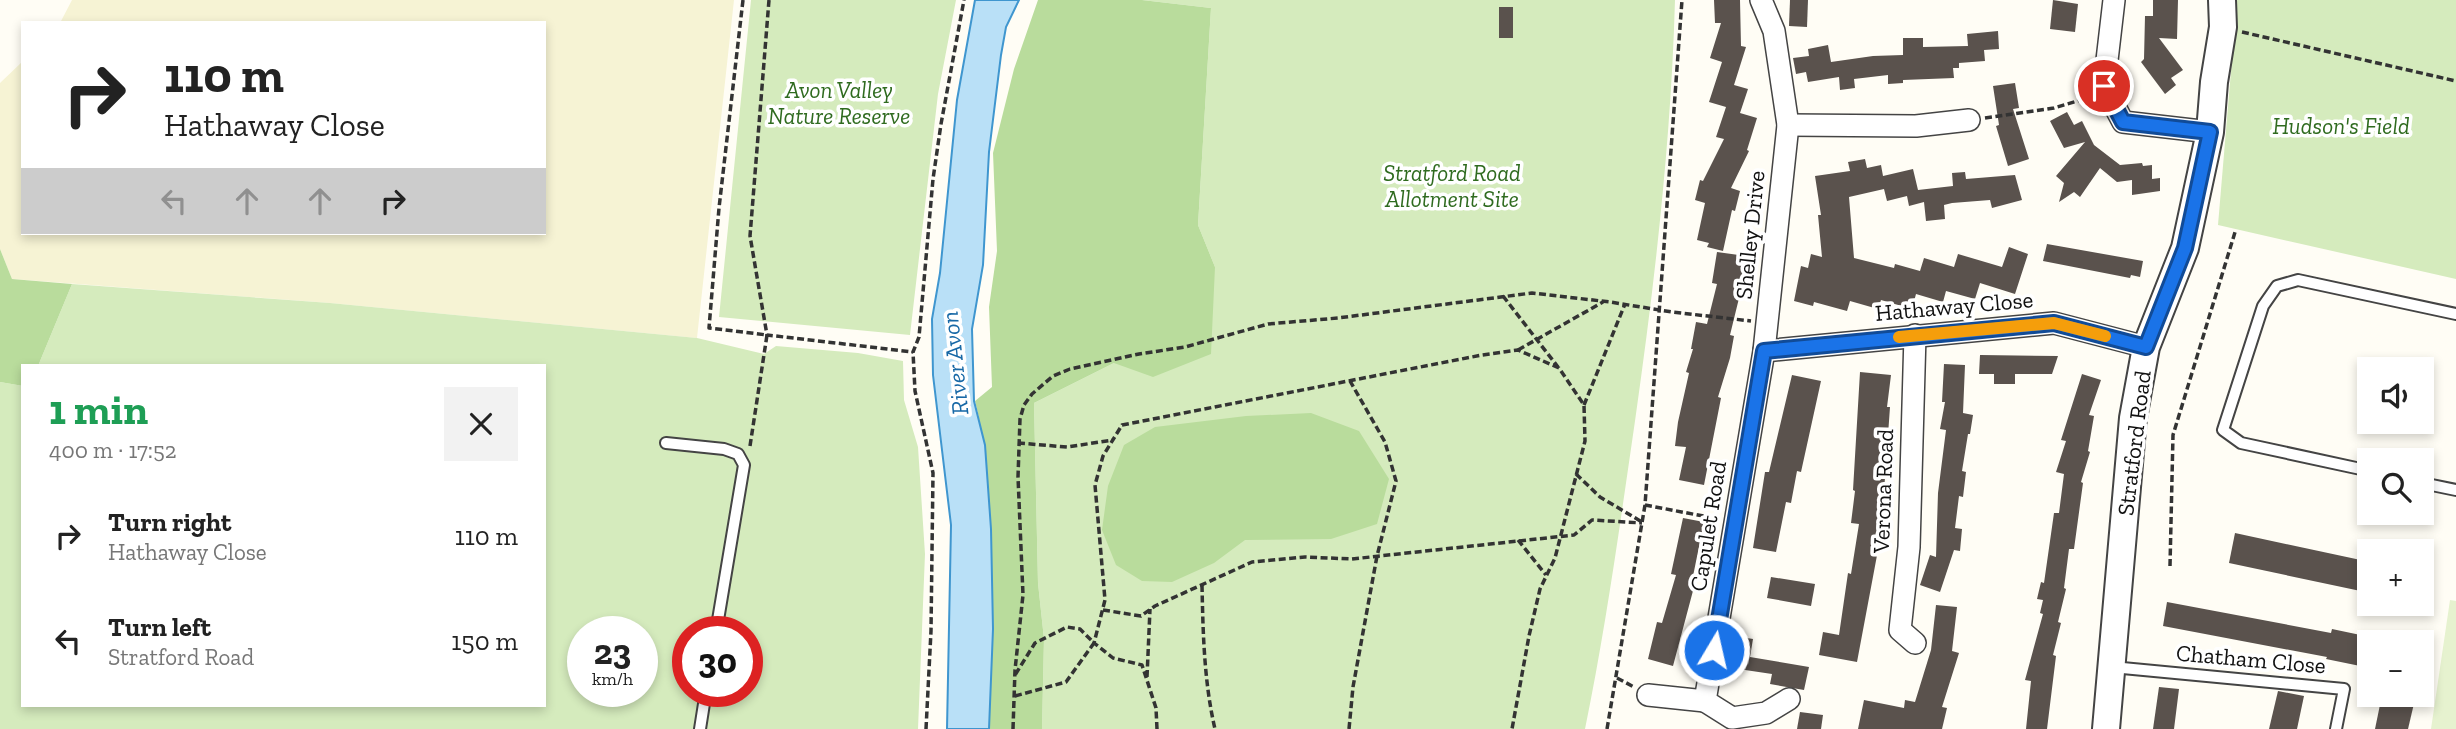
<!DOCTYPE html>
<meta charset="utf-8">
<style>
:root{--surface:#fff;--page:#f2f2f2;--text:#222;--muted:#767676}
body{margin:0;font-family:"Zilla Slab",serif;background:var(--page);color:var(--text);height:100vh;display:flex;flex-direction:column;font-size:26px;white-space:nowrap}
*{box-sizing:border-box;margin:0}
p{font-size:23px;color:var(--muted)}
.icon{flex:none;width:38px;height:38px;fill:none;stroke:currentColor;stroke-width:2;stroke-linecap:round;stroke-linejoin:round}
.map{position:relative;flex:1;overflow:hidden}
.side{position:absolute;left:21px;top:364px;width:525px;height:343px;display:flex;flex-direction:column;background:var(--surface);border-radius:0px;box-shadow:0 4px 10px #0003}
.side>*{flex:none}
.top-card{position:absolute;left:21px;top:21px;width:525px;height:214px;border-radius:0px;box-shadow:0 4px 10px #0003;background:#fff;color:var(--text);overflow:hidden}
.fabs{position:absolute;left:2357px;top:357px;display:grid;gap:14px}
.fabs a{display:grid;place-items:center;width:77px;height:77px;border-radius:0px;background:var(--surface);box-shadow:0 4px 10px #0003;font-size:35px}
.speed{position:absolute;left:567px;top:616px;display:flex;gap:14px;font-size:35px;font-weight:700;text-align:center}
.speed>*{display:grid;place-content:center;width:91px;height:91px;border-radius:50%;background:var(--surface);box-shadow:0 4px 10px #0003;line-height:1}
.speed small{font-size:18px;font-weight:400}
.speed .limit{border:10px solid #d22;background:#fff;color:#111}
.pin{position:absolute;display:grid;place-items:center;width:60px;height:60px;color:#fff;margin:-30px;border:4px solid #fff;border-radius:50%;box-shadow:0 2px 7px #0007}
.me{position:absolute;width:77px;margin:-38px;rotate:9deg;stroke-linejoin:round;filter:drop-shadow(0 0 5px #0008)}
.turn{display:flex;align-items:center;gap:24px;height:147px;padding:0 28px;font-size:32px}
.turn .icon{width:91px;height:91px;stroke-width:2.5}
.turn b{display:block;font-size:49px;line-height:60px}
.lanes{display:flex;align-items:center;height:66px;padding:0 28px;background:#0003;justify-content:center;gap:35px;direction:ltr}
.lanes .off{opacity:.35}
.round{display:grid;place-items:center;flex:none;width:74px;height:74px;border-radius:0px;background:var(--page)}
.summary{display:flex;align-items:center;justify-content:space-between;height:119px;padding:0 28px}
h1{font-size:42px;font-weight:700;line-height:52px;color:#1e9e55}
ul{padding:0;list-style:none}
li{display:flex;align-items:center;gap:21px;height:105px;padding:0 28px}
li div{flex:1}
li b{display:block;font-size:26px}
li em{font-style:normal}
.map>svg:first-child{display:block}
</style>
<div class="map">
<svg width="2456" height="729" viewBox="0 0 2456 729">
<rect width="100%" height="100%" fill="#fffdf5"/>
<path fill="#f6f3d4" d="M72,0h662l-37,338 -367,-35 -318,-24 -12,-30v-166l23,-22v172h521v-210h-484z"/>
<g fill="#d5ebbd" fill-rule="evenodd">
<path d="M751,0h205l-18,94 -28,241 -191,-18z"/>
<path d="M1142,0h533c-4,142 -20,280 -40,421 -15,103 -29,206 -50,308h-543l2,-90 -6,-56 -4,-180 80,-40 101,-96 -17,-42 13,-217z"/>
<path d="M2237,0h219v279l-238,-54z"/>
<path d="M72,284l258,19 367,35 67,16 12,-8 82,7 45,8 1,39 14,47 7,107 -7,175h-918v-347l23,4v319h521v-339h-506zM583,632h59v59h-59zM688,632h59v59h-59z"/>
</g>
<g fill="#b9dc9c">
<path d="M1038,0h104l69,8 -13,217 17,42 -4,87 -58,23 -39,-14 -80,40 4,180 6,56 -2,90h-53c3,-79 5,-158 -2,-237 -2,-31 -4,-61 -12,-91l17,-14 -3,-80 8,-56 -4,-98 21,-84z"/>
<path d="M0,249l12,30 60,5 -34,82h-15v20l-23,-4z"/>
<path d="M1311,413l48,18 30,48 -12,45 -46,15 -86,1 -31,23 -42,19 -30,-1 -26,-16 -14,-35 6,-44 16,-41 31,-18 91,-11z"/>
</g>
<path fill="#e6f2cf" d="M2450,600l6,1v128h-25z"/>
<path fill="#b9e0f7" stroke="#3f96cf" stroke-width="2" d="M975,0h44l-13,27 -5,28 -12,97 -6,113 -11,64 2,72 11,44 6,84 2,100 -4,100h-42l4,-204 -18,-150 -1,-56 8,-46 17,-173z"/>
<g fill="#5a524d">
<path d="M1714,0h26l1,46 5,1 -12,38 14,4 -8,24 17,5 -10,32 2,1 -18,37 9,3 -5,20 -3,-1 -9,41 -16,-4 2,-4 -12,-3 8,-37 -10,-3 5,-20 3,1 21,-42 -8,-2 10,-30 -17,-5 13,-40 -12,-4 11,-35h-6z"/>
<path d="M1790,0h18l-1,27 -18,-1z"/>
<path d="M2053,0l25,4 -3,28 -25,-3z"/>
<path d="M2153,0h25l-1,39 -18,-1 24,32 -12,8 5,7 -11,9 -24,-32 3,-3 1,-43h8z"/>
<rect x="1499" y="7" width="14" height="31"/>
<path d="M1998,31l1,18 -15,1 1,11 -26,2v5h-6l1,10 -51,2v3l-15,1v-9l-34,4 1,9 -15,2 -1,-13 -31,5 -2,-10 -10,2 -3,-16 16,-2 -1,-7 20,-4 3,17 42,-6 30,-1v-17h20v9l45,-1 -1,-12z"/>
<path d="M2015,83l4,25 -6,1 16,50 -21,7 -12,-40 3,-1 -6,-39z"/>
<path d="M2067,112l7,13 8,-4 12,24 26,20 22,-2 1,3 9,-1v14l8,-1v13l-28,4v-15l-15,2 -17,-14 -20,29 -6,-5 -15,10 5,-19 -8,-7 29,-34 -21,6 -14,-27z"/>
<path d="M1865,159l2,9 14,-3 2,11 30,-7 5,21 35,-4 -1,-13 13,-1 1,7 49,-4 7,25 -30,8 -2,-8 -38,3 -8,2 1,14 -19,2 -2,-19 -15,4 -2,-10 -20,5 -3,-12 -35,8 5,61 40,10 1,-4 25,7 4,-13 30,9 4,-13 44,13 7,-20 19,7 -13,40 -35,-11 -5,16 -29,-8 -3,11 -27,-8 -4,15 -31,-9 -3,9 -28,-8 -3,10 -33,-9 -1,4 -19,-5 7,-35 7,2 3,-14 11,3 -4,-42h3l-6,-39 35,-5 -2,-9z"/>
<path d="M2047,244l96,17 -3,16 -9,-2 -1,3 -87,-17z"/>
<path d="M1717,252l29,4 -5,34 -11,45 4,1 -4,22 -12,39 3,1 -17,87 -25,-5 7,-33 -11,-1 3,-24 11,-49 -3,-1 7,-23h-2l5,-27 11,2 10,-40 -5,-1z"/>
<path d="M1980,355l78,1 -6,18h-37v10h-21v-10h-15z"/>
<path d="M1944,364l21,1 -2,48 10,2 -3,19h-2l-6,37 4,1 -3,25 -4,-1 -4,32 7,1 -2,22 -6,-1 -14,42 -20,-7 10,-30 6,2 2,-64 8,-63 -6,-1 5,-27h-3z"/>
<path d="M1860,372l31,3 -4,32h3l-9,127 -24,128 -38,-7 4,-23 16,3 9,-62 3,1 8,-50 -8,-1 4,-32 -2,-1z"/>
<path d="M2082,374l19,6 -12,35 5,1 -6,35 2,1 -9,30 2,1 -9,66h-5l-5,39 2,1 -8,33 3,1 -8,32 3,1 -9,73h-21l5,-48 -6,-1 18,-66 -3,-1 3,-13 -6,-1 4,-17 3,1 10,-70h5l5,-39 -8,-2 10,-31 -5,-1z"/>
<path d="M1792,375l29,6 -20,91 -4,-1 -6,32 -5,-1 -10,50 -23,-4 12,-76h4z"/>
<path d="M1683,518l21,4 -13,64 3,1 -21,79 -25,-7 9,-37 5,1 14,-48 -5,-1z"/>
<path d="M2235,533l135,29v31l-141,-30z"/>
<path d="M1771,577l44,7 -4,22 -44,-8z"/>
<path d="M2167,602l164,31 1,-4 38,8v31l-44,-9 1,-2 -164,-31z"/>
<path d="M1936,605l21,2 -5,44 7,2 -17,54 5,1 -5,21h-84l6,-29 40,8 1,-8 10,2 16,-52z"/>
<path d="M1729,635l24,4 -3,18 59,10 -5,23 -34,-6 2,-10 -47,-7z"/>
<path d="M2159,687l20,2 -5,40h-21z"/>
<path d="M2278,691l26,5 -7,33h-28z"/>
<path d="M2382,695h34l-8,34h-33z"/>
<path d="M1800,712l23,3 -2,14h-24z"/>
</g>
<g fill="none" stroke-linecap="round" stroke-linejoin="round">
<defs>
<g id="service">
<path d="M666,443l58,6 14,5 6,11 -28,167"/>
<path d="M2370,471l-129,-28 -18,-13 40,-124 14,-20 21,-6 158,34"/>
<path d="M2422,483l34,7"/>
<path d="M2112,667l232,22 -8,40"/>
<path d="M700,729l6,-38"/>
</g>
<g id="minor">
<path d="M1761,0l13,31 14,94 -24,226 -59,350 27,17 34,-5 23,-14"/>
<path d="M2114,0l-10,86 19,36 87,10"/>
<path d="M1788,125l128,1 53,-6"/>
<path d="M1764,351l290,-28 92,24"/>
<path d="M1915,643l-15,-13 9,-83 6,-212"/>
<path d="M1648,695l57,6"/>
</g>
<path id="tertiary" d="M2106,729l27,-311 13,-71 39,-99 25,-116 4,-50 9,-55 -1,-27"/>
</defs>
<use href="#service" stroke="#444" stroke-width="14"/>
<use href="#minor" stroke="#444" stroke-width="24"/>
<use href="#tertiary" stroke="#444" stroke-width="30"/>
<g stroke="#333" stroke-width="3.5" stroke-dasharray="7 3.5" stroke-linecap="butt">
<path d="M743,0l-24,208 -10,120 58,7 -17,111"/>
<path d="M769,0l-19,236 17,99 146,17"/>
<path d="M2242,32l214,49"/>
<path d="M1985,118l69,-10 37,-11"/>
<path d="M1503,296l55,71"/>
<path d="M1518,350l85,-48"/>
<path d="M1584,405l41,-101"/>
<path d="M1018,443l49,4 46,-7"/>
<path d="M1576,474l24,23 42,25"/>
<path d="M1645,505l74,14"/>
<path d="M1518,540l28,35"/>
<path d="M2170,566l3,-131 63,-206"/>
<path d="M1202,585c1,48 2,97 13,144"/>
<path d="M1103,610l38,6 14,-10 97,-44 53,-5 47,2 222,-24 18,-15 50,3"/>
<path d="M1147,677l3,-68"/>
<path d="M1617,678l17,9"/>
<path d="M1015,696l51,-14 28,-39 -14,-14 -13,-2 -32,16 -20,32"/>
<path d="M926,729l5,-98 2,-158 -18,-82 -2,-39 6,-15 14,-158 8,-55 23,-124"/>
<path d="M1013,729l2,-59 8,-75 -5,-118 2,-58 4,-14 8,-11 21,-18 17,-7 69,-15 46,-7 83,-23 70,-6 194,-25 78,9 62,10 79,9"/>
<path d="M1157,729l-1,-21 -14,-43 -29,-7 -19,-15 11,-43 -10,-115 8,-29 19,-31 360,-70 36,-5 41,18 25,37 1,36 -30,117 -15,31 -11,47 -17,93"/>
<path d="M1349,729l4,-42 24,-131 19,-75 -11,-39 -35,-61"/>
<path d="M1607,729l38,-224 37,-505"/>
</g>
<use href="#service" stroke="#fff" stroke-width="10"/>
<use href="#minor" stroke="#fff" stroke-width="21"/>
<use href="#tertiary" stroke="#fff" stroke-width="26"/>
</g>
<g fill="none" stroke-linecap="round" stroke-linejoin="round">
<defs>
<path id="route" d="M1714,650l50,-299 290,-28 92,24 39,-99 25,-116 -87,-10 -19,-36"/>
</defs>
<use href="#route" stroke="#114b97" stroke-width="18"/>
<use href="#route" stroke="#1a73e8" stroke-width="12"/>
<path stroke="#f59e0b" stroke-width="12" d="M1899,337l155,-14 51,13"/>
</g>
<g text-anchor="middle" stroke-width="7" stroke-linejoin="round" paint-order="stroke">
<g font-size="23" font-style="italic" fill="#2f6b1f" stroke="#fff">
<text x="839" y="98">Avon Valley<tspan x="839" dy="26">Nature Reserve</tspan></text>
<text x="2341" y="134">Hudson's Field</text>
<text x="1452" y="181">Stratford Road<tspan x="1452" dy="26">Allotment Site</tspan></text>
</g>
<g font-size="23" fill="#111" stroke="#fff">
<text transform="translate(1750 235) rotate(-84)" y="8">Shelley Drive</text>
<text transform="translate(1954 306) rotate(-5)" y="8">Hathaway Close</text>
<text transform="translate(2134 443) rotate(-83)" y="8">Stratford Road</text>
<text transform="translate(1883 491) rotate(-88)" y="8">Verona Road</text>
<text transform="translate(1708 526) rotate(-81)" y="8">Capulet Road</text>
<text transform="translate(2251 659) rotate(5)" y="8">Chatham Close</text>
</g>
<g font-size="24" font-style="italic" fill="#1768a6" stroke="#fff">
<text transform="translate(955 363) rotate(-96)" y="8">River Avon</text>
</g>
</g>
</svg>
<div class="fabs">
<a><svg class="icon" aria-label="sound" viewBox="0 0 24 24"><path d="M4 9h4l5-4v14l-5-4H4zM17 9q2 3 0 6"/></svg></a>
<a><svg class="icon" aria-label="search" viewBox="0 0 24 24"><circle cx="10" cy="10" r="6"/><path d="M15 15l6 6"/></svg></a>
<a>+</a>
<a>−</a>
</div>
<div class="speed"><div>23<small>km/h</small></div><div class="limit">30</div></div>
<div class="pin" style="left:2104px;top:86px;background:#d93025"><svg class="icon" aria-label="arrive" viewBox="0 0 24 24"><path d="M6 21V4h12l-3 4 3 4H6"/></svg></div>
<svg class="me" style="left:1714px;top:650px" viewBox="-20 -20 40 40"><circle r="17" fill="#1a73e8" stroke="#fff" stroke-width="3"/><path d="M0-11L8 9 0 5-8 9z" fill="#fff"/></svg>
<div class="top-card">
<div class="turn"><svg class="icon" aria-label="right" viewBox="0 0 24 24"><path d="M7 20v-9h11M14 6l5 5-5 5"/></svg><div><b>110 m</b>Hathaway Close</div></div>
<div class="lanes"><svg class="icon off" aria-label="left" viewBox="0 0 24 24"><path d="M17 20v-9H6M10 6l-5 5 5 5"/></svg><svg class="icon off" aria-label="ahead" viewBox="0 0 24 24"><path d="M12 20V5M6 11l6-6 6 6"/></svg><svg class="icon off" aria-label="ahead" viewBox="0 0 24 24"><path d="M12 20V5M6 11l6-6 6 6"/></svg><svg class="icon" aria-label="right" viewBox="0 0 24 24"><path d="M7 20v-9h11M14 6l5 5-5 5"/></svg></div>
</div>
<section class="side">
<div class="summary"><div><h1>1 min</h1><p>400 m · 17:52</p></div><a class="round"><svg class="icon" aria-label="close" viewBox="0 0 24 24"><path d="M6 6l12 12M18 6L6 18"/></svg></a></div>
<ul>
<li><svg class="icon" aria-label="right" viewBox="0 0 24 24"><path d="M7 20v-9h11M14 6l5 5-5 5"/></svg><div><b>Turn right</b><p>Hathaway Close</p></div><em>110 m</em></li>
<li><svg class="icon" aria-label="left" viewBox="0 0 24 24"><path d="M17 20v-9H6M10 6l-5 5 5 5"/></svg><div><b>Turn left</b><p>Stratford Road</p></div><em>150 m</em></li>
</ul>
</section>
</div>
